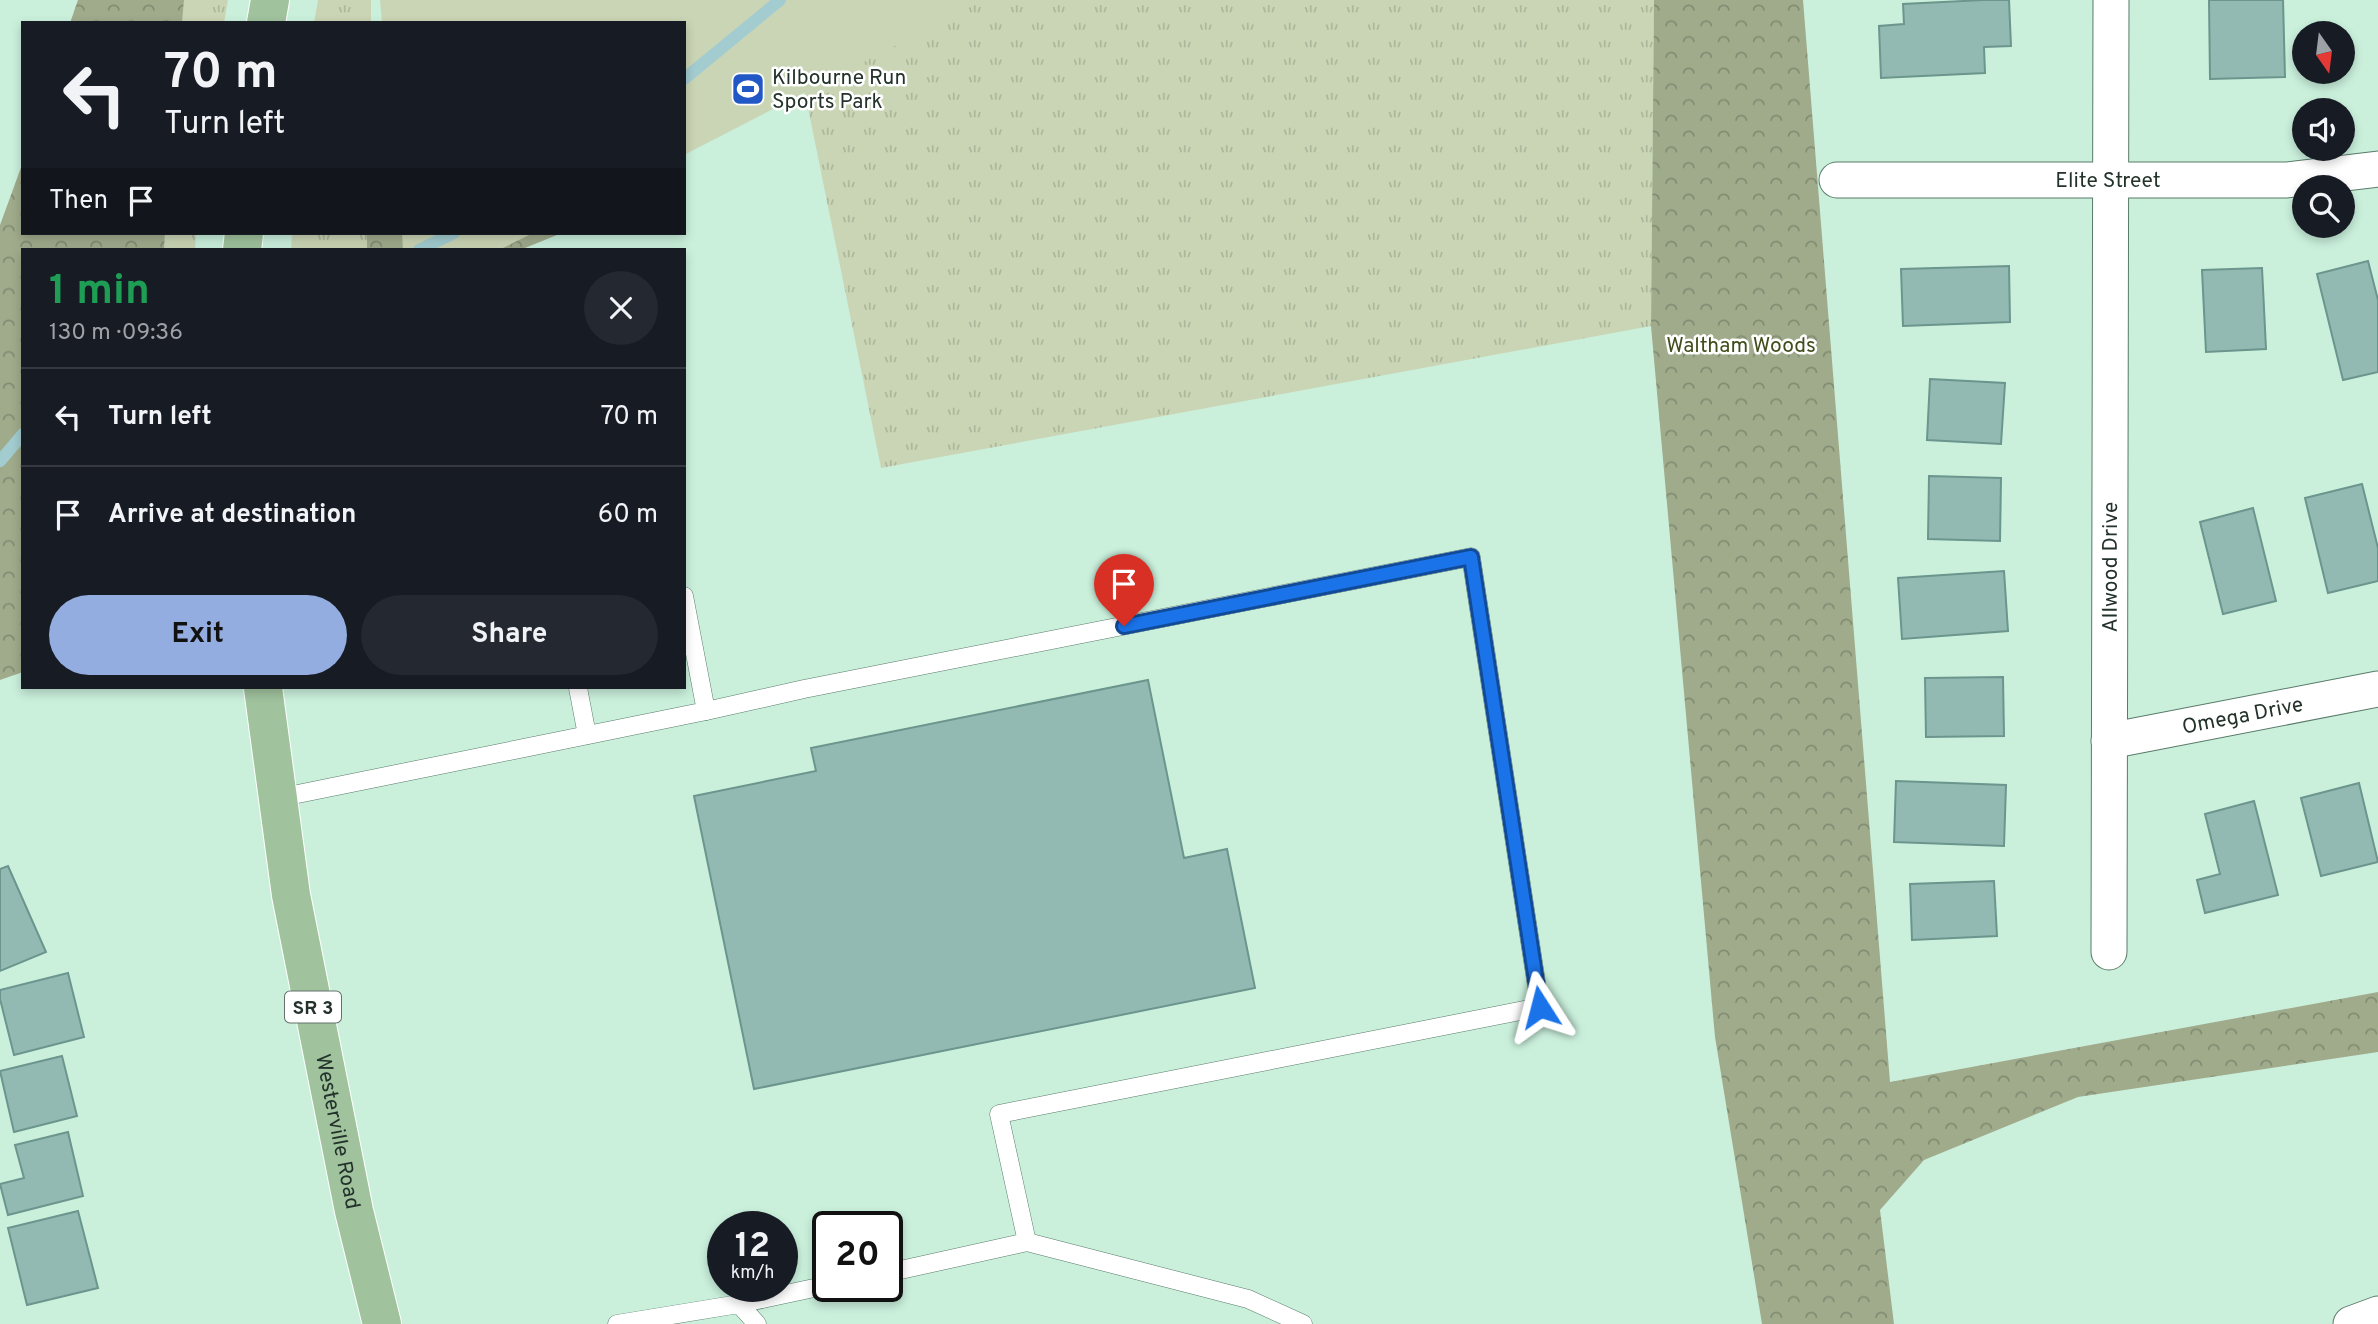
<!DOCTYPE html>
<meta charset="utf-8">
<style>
:root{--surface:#171b24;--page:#242831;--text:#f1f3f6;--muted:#9ea1a6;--line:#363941;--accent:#94ade0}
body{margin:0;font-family:Overpass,sans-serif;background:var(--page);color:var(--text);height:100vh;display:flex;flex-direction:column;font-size:26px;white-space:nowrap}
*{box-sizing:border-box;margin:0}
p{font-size:23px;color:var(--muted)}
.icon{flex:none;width:38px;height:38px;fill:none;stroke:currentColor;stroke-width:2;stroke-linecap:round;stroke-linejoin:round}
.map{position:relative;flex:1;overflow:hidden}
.panel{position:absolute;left:21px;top:248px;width:665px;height:441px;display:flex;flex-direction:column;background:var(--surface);border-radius:0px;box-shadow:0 4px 10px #0003}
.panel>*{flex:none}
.banner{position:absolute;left:21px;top:21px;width:665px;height:214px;border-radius:0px;box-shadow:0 4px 10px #0003;background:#171b24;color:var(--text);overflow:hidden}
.needle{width:46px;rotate:166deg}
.buttons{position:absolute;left:2292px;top:21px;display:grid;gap:14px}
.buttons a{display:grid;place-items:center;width:63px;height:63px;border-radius:50%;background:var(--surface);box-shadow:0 4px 10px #0003;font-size:35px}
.speed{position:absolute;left:707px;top:1211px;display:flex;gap:14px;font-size:35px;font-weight:700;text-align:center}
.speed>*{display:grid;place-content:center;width:91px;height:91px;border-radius:50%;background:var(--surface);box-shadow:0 4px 10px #0003;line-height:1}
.speed small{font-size:18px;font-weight:400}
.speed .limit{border:4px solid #111;border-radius:10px;background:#fff;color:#111}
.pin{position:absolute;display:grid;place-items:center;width:60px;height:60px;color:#fff;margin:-72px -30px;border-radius:50% 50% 50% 0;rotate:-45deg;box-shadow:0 0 7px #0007}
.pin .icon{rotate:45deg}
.me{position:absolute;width:77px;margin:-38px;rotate:351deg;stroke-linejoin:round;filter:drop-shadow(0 0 5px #0008)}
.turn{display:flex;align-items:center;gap:24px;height:147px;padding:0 28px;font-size:32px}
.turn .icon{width:91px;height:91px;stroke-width:2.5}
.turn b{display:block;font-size:49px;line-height:60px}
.then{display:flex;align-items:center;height:66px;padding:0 28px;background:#0003;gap:14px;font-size:26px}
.round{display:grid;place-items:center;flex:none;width:74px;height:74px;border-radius:37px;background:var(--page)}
.headline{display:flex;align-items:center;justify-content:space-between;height:119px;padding:0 28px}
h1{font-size:42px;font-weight:700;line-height:52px;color:#1e9e55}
.button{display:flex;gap:14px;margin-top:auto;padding:14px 28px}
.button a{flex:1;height:80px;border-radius:42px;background:var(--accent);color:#111;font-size:28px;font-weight:700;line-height:80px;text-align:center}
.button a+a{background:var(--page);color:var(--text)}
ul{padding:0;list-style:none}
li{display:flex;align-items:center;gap:21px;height:98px;padding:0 28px;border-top:2px solid var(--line)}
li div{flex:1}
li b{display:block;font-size:26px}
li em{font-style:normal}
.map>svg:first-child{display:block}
</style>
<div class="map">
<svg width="2378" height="1324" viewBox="0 0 2378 1324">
<defs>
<pattern id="grass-tufts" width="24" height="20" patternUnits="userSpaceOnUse" patternTransform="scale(1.75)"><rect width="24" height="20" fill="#cad5b5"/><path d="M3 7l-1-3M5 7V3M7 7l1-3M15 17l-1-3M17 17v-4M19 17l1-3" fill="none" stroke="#adb79c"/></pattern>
<pattern id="forest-crowns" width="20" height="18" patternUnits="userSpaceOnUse" patternTransform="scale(1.75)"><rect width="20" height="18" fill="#a0ab8c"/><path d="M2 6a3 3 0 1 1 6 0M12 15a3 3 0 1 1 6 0" fill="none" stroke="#828c73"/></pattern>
</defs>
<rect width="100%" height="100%" fill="#caf0dc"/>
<g fill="url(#grass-tufts)">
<path d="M184,0h44l-4,23h-42z"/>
<path d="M318,0h53v23h-57z"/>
<path d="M926,0h728l-3,326 -770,142 -77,-380z"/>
<path d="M165,233h31l-1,17h-31z"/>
<path d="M292,233h75v17h-76z"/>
</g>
<g fill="url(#forest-crowns)">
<path d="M78,0h106l-2,23h-112z"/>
<path d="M1654,0h149l87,1082 488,-90v60l-300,45 -154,63 -44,50 14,114h-132l-47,-287 -64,-711z"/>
<path d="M23,162v71h142l-1,17h-141v422l-23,8v-455z"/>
<path d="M367,233h195l-42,17h-153z"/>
</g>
<g fill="#cad5b5">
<path d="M380,0h604l-300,155v-132h-302z"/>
<path d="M402,233h131l-34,17h-96z"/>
</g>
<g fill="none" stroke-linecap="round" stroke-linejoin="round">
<g stroke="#a2ccd0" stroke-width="12">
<path d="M684,79l96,-79"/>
<path d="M419,250l35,-17"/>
<path d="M0,461l23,-27"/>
</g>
</g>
<g fill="#92bab3" stroke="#6b958d" stroke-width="2">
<path d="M1983,0h26l2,46 -27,1 1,26 -104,5 -2,-52 25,-2 -1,-20z"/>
<path d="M2209,0h74l2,77 -75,2z"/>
<path d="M2368,261l10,39v72l-35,8 -26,-106z"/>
<path d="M2009,266l1,56 -107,4 -2,-57z"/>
<path d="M2262,268l4,81 -60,3 -4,-82z"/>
<path d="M1930,379l75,4 -4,61 -74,-4z"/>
<path d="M1929,476l72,2 -1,63 -72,-2z"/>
<path d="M2362,484l16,64v33l-50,12 -23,-95z"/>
<path d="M2253,508l23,93 -53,13 -23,-92z"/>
<path d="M2004,571l4,60 -106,8 -4,-61z"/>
<path d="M2003,677l1,59 -78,1 -1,-59z"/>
<path d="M1148,680l36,178 43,-9 28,139 -501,101 -60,-293 122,-25 -5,-23z"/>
<path d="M1896,781l110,4 -2,61 -110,-4z"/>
<path d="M2359,783l19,79 -57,14 -20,-78z"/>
<path d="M2254,801l24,94 -73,18 -8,-33 23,-6 -15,-60z"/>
<path d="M8,866l38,86 -46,19v-102z"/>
<path d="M1994,881l3,55 -85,4 -2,-56z"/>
<path d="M68,973l16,64 -70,18 -14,-56v-9z"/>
<path d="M62,1056l15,60 -63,16 -14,-61z"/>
<path d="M68,1132l15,64 -75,19 -8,-31 24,-6 -9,-33z"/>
<path d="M78,1211l20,77 -71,17 -19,-77z"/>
</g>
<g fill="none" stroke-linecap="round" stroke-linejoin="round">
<defs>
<g id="service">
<path d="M578,688l9,47"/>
<path d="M706,711l98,-22 667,-132 69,450 -541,107 28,128 -140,31"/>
<path d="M278,798l428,-87 -22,-115"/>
<path d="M1027,1242l221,57 55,25"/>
<path d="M739,1304l89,-19"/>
<path d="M617,1324l122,-20 18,20"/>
</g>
<g id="minor">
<path id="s1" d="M1837,180h450l91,-11"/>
<path id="s2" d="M2109,741l269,-52"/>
<path id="s3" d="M2109,952l2,-952"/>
<path d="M2351,1324l27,-10"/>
</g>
<g id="primary">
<path d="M266,23l4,-23"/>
<path d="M242,250l2,-17"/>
<path id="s4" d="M263,688l28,207 63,316 28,113"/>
</g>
</defs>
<use href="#service" stroke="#597b6a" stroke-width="19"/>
<use href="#minor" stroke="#597b6a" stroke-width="37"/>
<use href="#primary" stroke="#fff" stroke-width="40"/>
<use href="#service" stroke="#fff" stroke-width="18"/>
<use href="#minor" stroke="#fff" stroke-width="35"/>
<use href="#primary" stroke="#a0c29d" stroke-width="38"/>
</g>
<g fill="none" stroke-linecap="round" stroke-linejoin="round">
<defs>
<path id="route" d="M1124,626l347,-69 69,450"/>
</defs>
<use href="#route" stroke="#114b97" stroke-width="18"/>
<use href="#route" stroke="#1a73e8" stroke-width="12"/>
</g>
<defs>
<symbol id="stadium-square" viewBox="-11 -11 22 22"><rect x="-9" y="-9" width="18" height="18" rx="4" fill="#2258c5" stroke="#fff"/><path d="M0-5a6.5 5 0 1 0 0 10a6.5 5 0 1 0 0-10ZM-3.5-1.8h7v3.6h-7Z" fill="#fff"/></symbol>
</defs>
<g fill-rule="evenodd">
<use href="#stadium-square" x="729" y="70" width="38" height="38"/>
</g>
<g text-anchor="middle" stroke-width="5" stroke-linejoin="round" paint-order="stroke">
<rect fill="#fff" stroke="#65706a" stroke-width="2" x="285" y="991.5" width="56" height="31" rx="5"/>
<g font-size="19" font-weight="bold" fill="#23322a">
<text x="313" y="1014">SR 3</text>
</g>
<g font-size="21" fill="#23322a" stroke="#fff" text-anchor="start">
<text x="772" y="84">Kilbourne Run<tspan x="772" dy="24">Sports Park</tspan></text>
</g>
<g font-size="21" fill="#23322a" stroke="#fff">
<text dy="7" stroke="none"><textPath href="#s1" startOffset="271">Elite Street</textPath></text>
<text dy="7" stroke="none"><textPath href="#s3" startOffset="385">Allwood Drive</textPath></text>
<text dy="7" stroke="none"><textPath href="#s2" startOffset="136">Omega Drive</textPath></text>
<text dy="7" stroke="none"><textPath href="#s4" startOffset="450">Westerville Road</textPath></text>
</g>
<g font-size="21" fill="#414e1c" stroke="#fff">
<text x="1741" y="352">Waltham Woods</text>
</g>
</g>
</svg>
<div class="buttons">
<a><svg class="needle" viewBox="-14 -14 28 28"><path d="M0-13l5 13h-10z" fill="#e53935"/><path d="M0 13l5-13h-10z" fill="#9ea1a6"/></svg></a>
<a><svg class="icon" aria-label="sound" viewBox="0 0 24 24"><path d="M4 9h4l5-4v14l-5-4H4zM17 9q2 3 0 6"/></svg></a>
<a><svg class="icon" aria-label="search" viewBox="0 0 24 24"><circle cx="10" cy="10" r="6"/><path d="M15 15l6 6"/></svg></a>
</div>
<div class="speed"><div>12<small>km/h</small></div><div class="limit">20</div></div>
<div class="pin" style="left:1124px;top:626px;background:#d93025"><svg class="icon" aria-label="arrive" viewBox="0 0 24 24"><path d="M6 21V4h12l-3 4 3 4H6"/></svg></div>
<svg class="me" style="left:1540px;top:1007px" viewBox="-20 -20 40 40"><path d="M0-17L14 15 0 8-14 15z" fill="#1a73e8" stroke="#fff" stroke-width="4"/></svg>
<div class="banner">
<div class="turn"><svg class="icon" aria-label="left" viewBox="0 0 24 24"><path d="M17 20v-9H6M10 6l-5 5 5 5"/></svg><div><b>70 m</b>Turn left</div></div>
<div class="then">Then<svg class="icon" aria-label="arrive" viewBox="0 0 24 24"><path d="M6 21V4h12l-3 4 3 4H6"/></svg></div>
</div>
<section class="panel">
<div class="headline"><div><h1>1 min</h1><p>130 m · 09:36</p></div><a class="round"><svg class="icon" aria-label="close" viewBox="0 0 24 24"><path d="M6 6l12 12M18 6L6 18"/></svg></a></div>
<ul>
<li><svg class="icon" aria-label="left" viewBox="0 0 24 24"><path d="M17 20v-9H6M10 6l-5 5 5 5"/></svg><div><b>Turn left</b></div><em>70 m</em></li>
<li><svg class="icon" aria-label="arrive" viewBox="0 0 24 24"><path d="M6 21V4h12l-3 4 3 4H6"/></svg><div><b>Arrive at destination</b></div><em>60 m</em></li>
</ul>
<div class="button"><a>Exit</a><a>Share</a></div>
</section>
</div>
